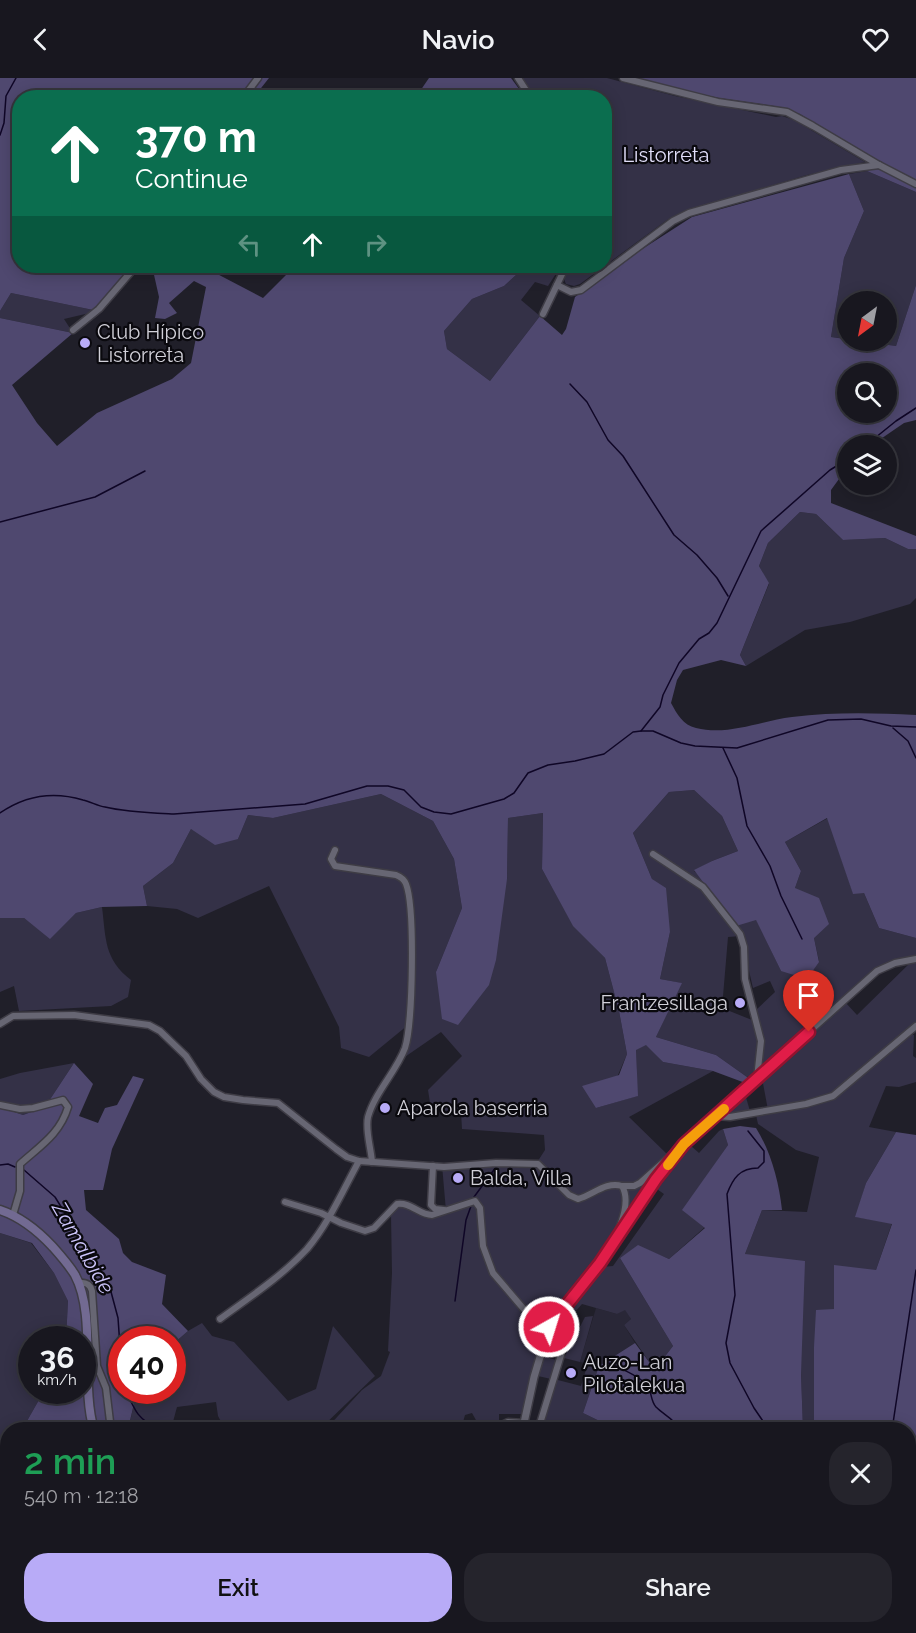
<!DOCTYPE html>
<meta charset="utf-8">
<style>
:root{--surface:#18171f;--page:#25242c;--text:#f1f3f6;--muted:#9f9fa4;--line:#36363d;--accent:#b8abf7}
body{margin:0;font-family:Raleway,sans-serif;background:var(--page);color:var(--text);height:100vh;display:flex;flex-direction:column;font-size:22px;white-space:nowrap}
*{box-sizing:border-box;margin:0}
p{font-size:20px;color:var(--muted)}
.icon{flex:none;width:33px;height:33px;fill:none;stroke:currentColor;stroke-width:2;stroke-linecap:round;stroke-linejoin:round}
.map{position:relative;flex:1;overflow:hidden}
.details{position:absolute;left:0px;top:1344px;width:916px;height:212px;display:flex;flex-direction:column;background:var(--surface);border-radius:24px 24px 0 0;box-shadow:0 3px 15px #0003,0 0 0 2px var(--line)}
.details>*{flex:none}
.top-card{position:absolute;left:12px;top:12px;width:600px;height:183px;border-radius:24px;box-shadow:0 3px 15px #0003,0 0 0 2px var(--line);background:#0b6e4f;color:#fff;overflow:hidden}
.needle{width:39px;rotate:212deg}
.fabs{position:absolute;left:837px;top:213px;display:grid;gap:12px}
.fabs a{display:grid;place-items:center;width:60px;height:60px;border-radius:50%;background:var(--surface);box-shadow:0 3px 15px #0003,0 0 0 2px var(--line);font-size:30px}
.speed{position:absolute;left:18px;top:1248px;display:flex;gap:12px;font-size:30px;font-weight:700;text-align:center}
.speed>*{display:grid;place-content:center;width:78px;height:78px;border-radius:50%;background:var(--surface);box-shadow:0 3px 15px #0003,0 0 0 2px var(--line);line-height:1}
.speed small{font-size:15px;font-weight:400}
.speed .limit{border:9px solid #d22;background:#fff;color:#111}
.pin{position:absolute;display:grid;place-items:center;width:51px;height:51px;color:#fff;margin:-62px -26px;border-radius:50% 50% 50% 0;rotate:-45deg;box-shadow:0 0 6px #0007}
.pin .icon{rotate:45deg}
.me{position:absolute;width:66px;margin:-33px;rotate:39deg;stroke-linejoin:round;filter:drop-shadow(0 0 4px #0008)}
.turn{display:flex;align-items:center;gap:21px;height:126px;padding:0 24px;font-size:27px}
.turn .icon{width:78px;height:78px;stroke-width:2.5}
.turn b{display:block;font-size:42px;line-height:51px}
.lanes{display:flex;align-items:center;height:57px;padding:0 24px;background:#0003;justify-content:center;gap:30px;direction:ltr}
.lanes .off{opacity:.35}
.round{display:grid;place-items:center;flex:none;width:63px;height:63px;border-radius:24px;background:var(--page)}
.headline{display:flex;align-items:center;justify-content:space-between;height:102px;padding:0 24px}
h1{font-size:36px;font-weight:600;line-height:45px;color:#1e9e55}
.primary-button{display:flex;gap:12px;margin-top:auto;padding:12px 24px}
.primary-button a{flex:1;height:69px;border-radius:24px;background:var(--accent);color:#111;font-size:24px;font-weight:600;line-height:69px;text-align:center}
.primary-button a+a{background:var(--page);color:var(--text)}
header{display:flex;justify-content:space-between;align-items:center;height:78px;padding:0 24px;background:var(--surface);font-size:27px;font-weight:600}
.map>svg:first-child{display:block}
</style>
<header><svg class="icon" aria-label="back" viewBox="0 0 24 24"><path d="M15 5l-7 7 7 7"/></svg>Navio<svg class="icon" aria-label="heart" viewBox="0 0 24 24"><path d="M12 20l-8-8c-3-5 5-10 8-4 3-6 11-1 8 4z"/></svg></header>
<div class="map">
<svg width="916" height="1555" viewBox="0 0 916 1555">
<rect width="100%" height="100%" fill="#201f29"/>
<path fill="#292737" d="M596,1230l21,6 8,-5 6,10 -7,6 11,18 -36,23 -19,-4z"/>
<g fill="#343147" fill-rule="evenodd">
<path d="M522,0h85l68,18 101,21 6,-1 12,4 71,42 -58,13 -123,36 -17,9 -87,64 -6,2 -8,-2c-4,-8 -1,-12 3,-18h35v-168l-68,-1z"/>
<path d="M867,93l49,21v93l-20,61 -40,-5 30,-1v-38h-38l-1,37 -16,-2 13,-79 20,-47 -15,-37z"/>
<path d="M526,188h35l-13,20 -13,-4 -14,18 19,16 -50,65 -43,-32 -3,-18 28,-32 32,-13z"/>
<path d="M11,215l87,18 -34,8 9,14 -73,-15v-7z"/>
<path d="M800,434l16,2 27,26 42,-2 23,11h8v49l-6,6 -60,18 -45,8 -59,36 -6,-11 29,-71 -10,-18 9,-23z"/>
<path d="M694,712l28,26 16,35 -26,10 -18,10 62,48 25,52 38,-10 -5,-23 -19,-50 6,-17 -16,-29 43,-24 25,75h11l15,35 37,10v19l-32,7 -123,108 -14,5 -31,-22 -60,-18 25,-54 -21,-4 10,-47 -18,-53 -19,-46 36,-41zM741,858l12,52 17,-7 5,11 -19,18 1,12 -35,-14 6,-71z"/>
<path d="M381,716l52,27 21,38 8,49 -26,64 71,-93 1,-61 35,-5 -1,56 31,56 32,33 14,53 8,43 -9,21 -22,33 41,-12 -1,-47 11,-5 16,18 50,9 -84,46 41,40 -70,103 -55,71 -22,83h-24v9l-11,6h-7l-9,-16 -7,2 -4,14h-135l36,-39 19,-14 9,-24 -2,-1 4,-78 -1,-58 4,-7 6,-2 29,9 16,-4 -4,-46 94,-1 9,-14 -1,-15 -82,-6 -1,-17 -30,-3 -3,-19 34,-34 -21,-24 -42,29 9,-36 -39,32 -28,-9 -2,-21 -70,-141 -71,32 -21,-9 -30,-3 -4,-20 30,-23 18,-34 47,10 10,-24 25,3z"/>
<path d="M102,829c4,32 2,52 29,73l-3,17 -17,9 -92,5 -5,-25 -14,6v-74h24l26,20 26,-25z"/>
<path d="M911,884h5v61l-9,12h7l-1,21 3,2v24l-17,5 -13,-1 -17,41 27,5 -30,51 -10,34 36,6 -16,47 -42,39 -20,38v82h-11l-2,-55 -56,-120 17,-44 45,2 12,-55 -23,-7 -38,-26 -2,-9 12,-5 -6,-32 84,-75 11,12z"/>
<path d="M74,985l-29,44 -22,8 -23,-8v-28l20,-6z"/>
<path d="M745,1016l5,17 -28,3z"/>
<path d="M723,1051l5,16 -45,65 22,17 -36,32 -31,-13 -18,12 53,88 -10,13 -11,7 -28,-41 7,-6 -6,-9 -8,4 -35,-10 -7,8 -16,44 -16,-5c12,-33 36,-57 58,-84l12,-1 51,-72 -10,-7 33,-41 2,2 2,-2 8,7 20,-22z"/>
<path d="M0,1155l31,10 23,30 14,28 -2,38 -34,1v50l12,1 -17,30 2,8 -21,1 -1,55 -7,1z"/>
<path d="M593,1238l-13,46 -16,-4 21,-41z"/>
<path d="M202,1245l10,13 22,6 54,59 28,-12 17,-63 42,50 -55,53h-95l-7,-13 -2,-14 -39,5 -6,22 -43,1 9,-39 35,-1 1,-46 15,-13z"/>
<path d="M543,1278l13,4 -5,19 -13,-3z"/>
<path d="M588,1285l11,3 -16,47 33,16 -77,1 15,-51 27,7z"/>
<path d="M7,1434v32l-7,8v-38z"/>
<path d="M7,1473v64l-5,5 11,9 5,-3h41l1,7h-60v-72z"/>
<path d="M916,1518v37h-10l-5,-7h8v-24z"/>
<path d="M543,1548h23l2,6 31,-1v-5h136l6,7h-196z"/>
<path d="M826,1548h50l6,7h-58z"/>
</g>
<g fill="#4f486f" fill-rule="evenodd">
<path d="M0,0h269l-15,19 -234,1v168h118l-40,45 -87,-18 -11,18z"/>
<path d="M429,0h82l14,19h-109z"/>
<path d="M629,0h287v114l-49,-21 3,-13 -70,-44 -26,-8 -55,-8z"/>
<path d="M849,96l15,37 -20,47 -13,79 65,9 20,-61v135l-12,3 -32,22 -24,1 -1,22 -16,22v13l85,33v13h-8l-23,-11 -42,2 -27,-26 -16,-2 -32,31 -9,23 10,17 -29,72 6,11 -25,-6 -38,10 -6,10 -6,23c6,11 12,22 25,25 32,8 64,-7 96,-11 42,-5 81,-4 124,-2v223l-37,-10 -15,-35 -11,1 -26,-76 -42,24 16,29 -6,17 24,10 10,26 -15,14 5,24 -12,17 -26,-8 -25,-51 -20,6 -42,-56 18,-9 26,-10 -16,-35 -28,-26 -25,2 -36,41 19,46 14,9 4,44 -10,47 22,4 -26,54 60,18 31,22 1,7 -35,-13 -50,-9 -17,-17 -10,5 2,46 -42,12 -14,-22 37,-11 8,-21 -8,-43 -14,-53 -32,-32 -31,-57 1,-56 -35,5 -1,61 -11,81 -7,25 -31,40 -16,-6 -6,-47 26,-64 -8,-49 -21,-38 -52,-27 -108,24 -25,-3 -10,24 -23,6 -24,-16 -18,34 -30,23 4,20 -45,1 -26,6 -26,26 -26,-21h-24v-600l73,15 -61,52 25,38 20,23 40,-33 75,-34 19,-16 15,-76 -12,-6 -25,22 8,10 -12,6 -10,-1 4,-21 -7,-31h50l61,32 32,-32h231l-22,20 -32,13 -28,32 3,18 43,32 50,-65 22,19 4,-6 9,-32 58,-42 59,-38zM848,296h38v38h-38z"/>
<path d="M74,985l19,21 -14,32 19,7 7,-15 12,-3 16,-29 11,3 -32,70 -9,41h-19l2,20 33,29 4,14 9,9 34,13 -4,29 26,27 -15,13 -1,-4h-50v50l15,1 -9,38h-99l-2,-8 17,-30 38,-1v-50l-16,-1 2,-38 -14,-28 -22,-30 -32,-10v-126l23,8 22,-8z"/>
<path d="M740,1048l16,2c15,24 23,54 26,82h-20l-17,44 60,7 -4,113 2,55h-187l-33,-16 16,-47 36,-23 17,23 11,-7 10,-13 -53,-88 18,-13 31,14 36,-31 -23,-18 46,-65 -5,-16z"/>
<path d="M896,1054l20,3v461l-7,6v-172l-95,-1v-82l2,-37 18,-1v-44l42,5 16,-46 -37,-7 11,-34z"/>
<path d="M59,1548h64l-6,7h-57z"/>
<path d="M209,1548h307l15,7h-350v-4l27,4z"/>
<path d="M771,1548h55l-2,7h-46z"/>
</g>
<g fill="none" stroke-linecap="round" stroke-linejoin="round">
<g stroke="#0f0626" stroke-width="1.5">
<path d="M0,57l4,-12 2,-27 10,-18"/>
<path d="M570,306l17,18 21,38 15,16 51,79 23,20 20,23 11,18"/>
<path d="M865,368l31,-25 20,-13"/>
<path d="M0,444l95,-25 50,-26"/>
<path d="M893,650l15,13 8,17"/>
<path d="M641,653l19,-24 3,-12 16,-32 20,-24 10,-6 8,-10 44,-92 69,-61 18,-11"/>
<path d="M723,670l14,30 10,48 23,40 11,30 21,43"/>
<path d="M0,735c26,-18 53,-22 83,-13 8,2 15,6 22,7 20,5 49,6 69,7l131,-10 62,-18h21l16,4 17,17 13,5 17,2 53,-15 10,-6 14,-20 20,-8 27,-4 29,-7 29,-22 8,-1h12l28,12 14,3 42,2 91,-28 33,-1 30,7 25,1"/>
<path d="M748,1053l16,20v11l-6,6c-18,0 -25,10 -31,26l8,101 -9,48 4,20 24,45 15,22"/>
<path d="M0,1087l8,-1 7,3"/>
<path d="M24,1092l31,27 41,66 14,25 8,30 4,56"/>
<path d="M474,1119l22,-30"/>
<path d="M455,1223l11,-81 5,-14"/>
<path d="M609,1285c12,6 29,12 38,22 5,6 3,15 9,22 8,8 17,11 25,23"/>
<path d="M126,1312c9,22 12,29 34,40"/>
<path d="M892,1352l24,-160"/>
<path d="M909,1497l7,8"/>
<path d="M757,1550l12,3 12,-5"/>
</g>
<g stroke="#3b3a43" stroke-width="10" stroke-dasharray="10 5" stroke-linecap="butt">
<path d="M595,1548l13,7"/>
<path d="M658,1548l11,7"/>
</g>
<defs>
<g id="minor">
<path d="M518,0l13,20"/>
<path d="M623,0l95,24 69,10 26,14 66,39 37,19"/>
<path d="M243,20l15,-20"/>
<path d="M557,207l14,7 10,-2 92,-69 16,-8 152,-43 38,-5"/>
<path d="M543,236l23,-48"/>
<path d="M73,252l26,-21 37,-43"/>
<path d="M335,772l-4,9 4,7 61,9c5,2 8,4 10,9 9,23 7,140 -1,164 -9,24 -30,44 -37,69 -3,13 3,31 4,45"/>
<path d="M653,776l50,33 37,47 4,13 1,32 16,62 -4,37"/>
<path d="M0,946l13,-8 61,-1 75,10 11,6 26,25 15,23 13,13 10,5 19,3 35,3 58,46 11,8 12,4 85,6 52,-4 42,1 31,31 9,4c15,-4 28,-18 44,-13 9,15 -1,38 -7,53"/>
<path d="M0,1027l20,4 13,-1 30,-8 5,7c-8,27 -28,39 -48,57v27l-7,24"/>
<path d="M715,1038l162,-145 18,-8 21,-4"/>
<path d="M716,1038l14,1 76,-13 27,-8 83,-70"/>
<path d="M433,1088l-2,39 4,4 9,1"/>
<path d="M622,1108h12l6,-3 39,-35"/>
<path d="M285,1124l36,11 20,10 24,8 9,-3 23,-24c14,-2 22,11 35,11l43,-14 5,7 3,38 10,27 35,41 21,13"/>
<path d="M78,1205c8,-1 12,1 14,8l5,75 9,22 5,42"/>
<path d="M220,1241c30,-22 62,-43 87,-70 22,-26 36,-59 52,-88"/>
<path d="M492,1352l16,-8 16,1"/>
<path d="M538,1352l23,-75"/>
<path d="M0,1478l8,-11"/>
<path d="M541,1548l2,7"/>
</g>
<g id="tertiary">
<path d="M525,1352l-1,-7 10,-46 15,-50 52,-64 55,-84 28,-35 31,-28"/>
<path d="M416,1555l13,-7"/>
</g>
<g id="secondary">
<path d="M0,1132c21,7 37,20 52,36 8,9 17,19 23,29 22,41 5,109 19,155"/>
<path d="M742,1548l5,7"/>
</g>
<g id="motorway">
<path d="M0,1415l8,-2"/>
<path d="M0,1426l8,-2"/>
</g>
</defs>
<use href="#minor" stroke="#3e3c45" stroke-width="9"/>
<use href="#tertiary" stroke="#3e3c45" stroke-width="10"/>
<use href="#secondary" stroke="#3e3c45" stroke-width="11"/>
<use href="#motorway" stroke="#3e3c45" stroke-width="14"/>
<use href="#minor" stroke="#676673" stroke-width="6"/>
<use href="#tertiary" stroke="#676673" stroke-width="7"/>
<use href="#secondary" stroke="#726a92" stroke-width="8"/>
<use href="#motorway" stroke="#8a74da" stroke-width="10"/>
</g>
<g fill="none" stroke-linecap="round" stroke-linejoin="round">
<defs>
<path id="route" d="M549,1249l51,-64 56,-84 28,-35 125,-112"/>
</defs>
<use href="#route" stroke="#92132f" stroke-width="15"/>
<use href="#route" stroke="#e11d48" stroke-width="10"/>
<path stroke="#f59e0b" stroke-width="10" d="M668,1087l16,-21 40,-35"/>
</g>
<g fill="#b8abf7" stroke="#0a090e" stroke-width="2">
<circle cx="85" cy="265" r="6"/>
<circle cx="740" cy="925" r="6"/>
<circle cx="385" cy="1030" r="6"/>
<circle cx="458" cy="1100" r="6"/>
<circle cx="571" cy="1295" r="6"/>
</g>
<g text-anchor="middle" stroke-width="4.5" stroke-linejoin="round" paint-order="stroke">
<g font-size="20" fill="#e1def9" stroke="#0a090e">
<text x="666" y="84">Listorreta</text>
</g>
<g font-size="20" fill="#d1d0d8" stroke="#0a090e" text-anchor="start">
<text x="97" y="261">Club Hípico<tspan x="97" dy="23">Listorreta</tspan></text>
<text x="728" y="932" text-anchor="end">Frantzesillaga</text>
<text x="397" y="1037">Aparola baserria</text>
<text x="470" y="1107">Balda, Villa</text>
<text x="583" y="1291">Auzo-Lan<tspan x="583" dy="23">Pilotalekua</tspan></text>
</g>
<g font-size="21" font-style="italic" fill="#ccc4fa" stroke="#0a090e">
<text transform="translate(83 1170) rotate(60)" y="7">Zamalbide</text>
</g>
</g>
</svg>
<div class="fabs">
<a><svg class="needle" viewBox="-14 -14 28 28"><path d="M0-13l5 13h-10z" fill="#e53935"/><path d="M0 13l5-13h-10z" fill="#9f9fa4"/></svg></a>
<a><svg class="icon" aria-label="search" viewBox="0 0 24 24"><circle cx="10" cy="10" r="6"/><path d="M15 15l6 6"/></svg></a>
<a><svg class="icon" aria-label="layers" viewBox="0 0 24 24"><path d="M12 4l9 5-9 5-9-5zM3 14l9 5 9-5"/></svg></a>
</div>
<div class="speed"><div>36<small>km/h</small></div><div class="limit">40</div></div>
<div class="pin" style="left:809px;top:954px;background:#d93025"><svg class="icon" aria-label="arrive" viewBox="0 0 24 24"><path d="M6 21V4h12l-3 4 3 4H6"/></svg></div>
<svg class="me" style="left:549px;top:1249px" viewBox="-20 -20 40 40"><circle r="17" fill="#e11d48" stroke="#fff" stroke-width="3"/><path d="M0-11L8 9 0 5-8 9z" fill="#fff"/></svg>
<div class="top-card">
<div class="turn"><svg class="icon" aria-label="ahead" viewBox="0 0 24 24"><path d="M12 20V5M6 11l6-6 6 6"/></svg><div><b>370 m</b>Continue</div></div>
<div class="lanes"><svg class="icon off" aria-label="left" viewBox="0 0 24 24"><path d="M17 20v-9H6M10 6l-5 5 5 5"/></svg><svg class="icon" aria-label="ahead" viewBox="0 0 24 24"><path d="M12 20V5M6 11l6-6 6 6"/></svg><svg class="icon off" aria-label="right" viewBox="0 0 24 24"><path d="M7 20v-9h11M14 6l5 5-5 5"/></svg></div>
</div>
<section class="details">
<div class="headline"><div><h1>2 min</h1><p>540 m · 12:18</p></div><a class="round"><svg class="icon" aria-label="close" viewBox="0 0 24 24"><path d="M6 6l12 12M18 6L6 18"/></svg></a></div>
<div class="primary-button"><a>Exit</a><a>Share</a></div>
</section>
</div>
